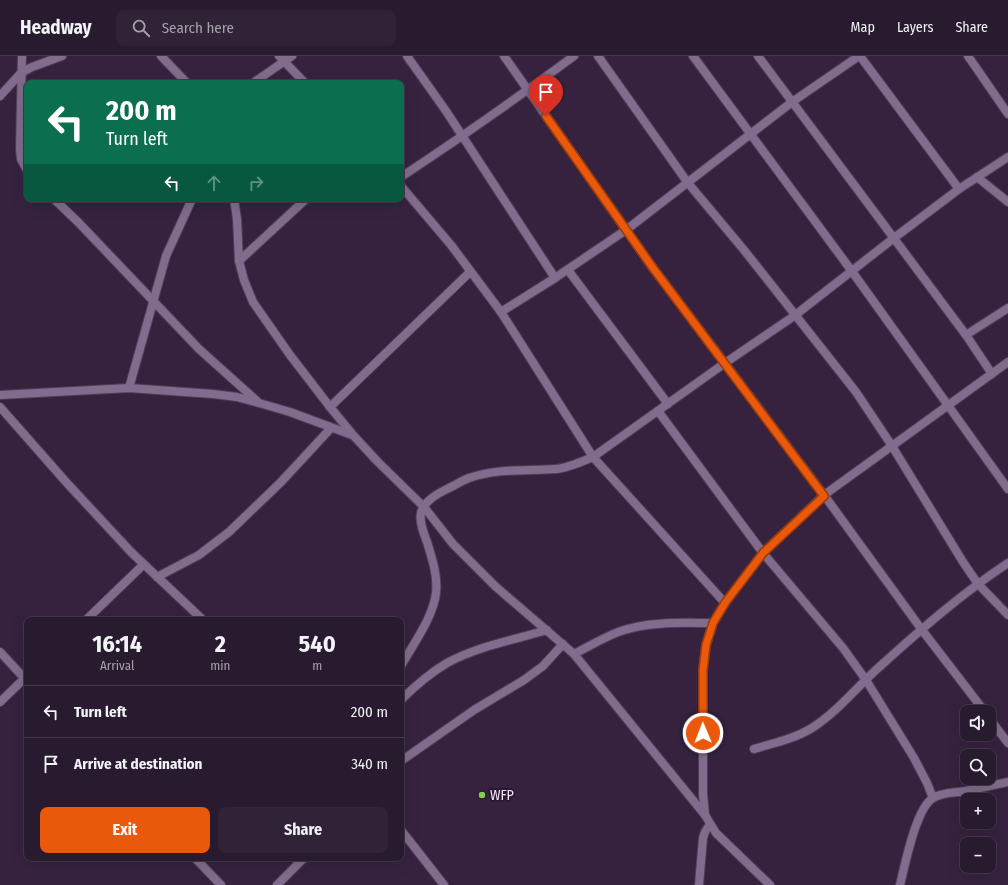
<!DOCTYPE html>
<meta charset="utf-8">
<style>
:root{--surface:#281a2f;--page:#302337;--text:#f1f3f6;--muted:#a5a1aa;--line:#44384b;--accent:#ea580c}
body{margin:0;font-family:"Fira Sans Condensed",sans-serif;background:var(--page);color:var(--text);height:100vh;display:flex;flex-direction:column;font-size:15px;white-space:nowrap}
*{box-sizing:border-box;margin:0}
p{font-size:13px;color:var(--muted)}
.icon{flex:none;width:22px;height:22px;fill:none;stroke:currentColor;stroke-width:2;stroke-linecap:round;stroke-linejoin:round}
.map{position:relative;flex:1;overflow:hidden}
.drawer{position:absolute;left:24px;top:561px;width:380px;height:244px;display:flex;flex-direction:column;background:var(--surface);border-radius:8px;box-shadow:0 4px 16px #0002,0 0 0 1px var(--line)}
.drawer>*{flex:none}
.top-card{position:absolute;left:24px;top:24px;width:380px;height:122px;border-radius:8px;box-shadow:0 4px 16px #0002,0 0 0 1px var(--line);background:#0b6e4f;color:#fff;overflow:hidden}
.tools{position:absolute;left:960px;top:649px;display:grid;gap:8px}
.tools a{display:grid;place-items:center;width:36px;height:36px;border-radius:8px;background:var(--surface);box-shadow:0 4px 16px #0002,0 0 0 1px var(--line);font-size:20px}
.pin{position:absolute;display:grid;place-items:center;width:34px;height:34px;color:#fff;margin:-41px -17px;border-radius:50% 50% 50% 0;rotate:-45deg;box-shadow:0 0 4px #0007}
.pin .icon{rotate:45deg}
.me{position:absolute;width:44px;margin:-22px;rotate:359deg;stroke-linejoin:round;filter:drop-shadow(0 0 3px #0008)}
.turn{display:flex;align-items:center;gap:14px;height:84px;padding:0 16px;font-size:18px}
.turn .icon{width:52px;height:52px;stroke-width:2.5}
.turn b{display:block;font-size:28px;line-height:34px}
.lanes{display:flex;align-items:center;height:38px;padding:0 16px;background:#0003;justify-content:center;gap:20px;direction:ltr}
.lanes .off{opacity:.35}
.eta{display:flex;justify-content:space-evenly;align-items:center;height:68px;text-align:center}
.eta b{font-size:24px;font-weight:700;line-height:28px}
.primary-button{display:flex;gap:8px;margin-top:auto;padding:8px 16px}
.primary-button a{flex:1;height:46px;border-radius:8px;background:var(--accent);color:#fff;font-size:16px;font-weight:700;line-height:46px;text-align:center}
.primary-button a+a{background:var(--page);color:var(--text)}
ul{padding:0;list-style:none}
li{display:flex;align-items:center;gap:12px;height:52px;padding:0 16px;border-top:1px solid var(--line)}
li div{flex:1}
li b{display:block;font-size:15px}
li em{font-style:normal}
header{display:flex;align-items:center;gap:24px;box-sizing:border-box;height:56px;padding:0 20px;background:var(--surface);border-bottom:1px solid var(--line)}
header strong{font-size:19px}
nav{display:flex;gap:22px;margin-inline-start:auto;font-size:14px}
.search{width:280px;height:36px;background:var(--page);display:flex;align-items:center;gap:10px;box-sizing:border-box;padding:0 14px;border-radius:8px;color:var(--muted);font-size:15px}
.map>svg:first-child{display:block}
</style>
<header>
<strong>Headway</strong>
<div class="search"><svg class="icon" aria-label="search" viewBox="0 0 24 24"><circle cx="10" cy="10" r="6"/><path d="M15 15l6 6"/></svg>Search here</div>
<nav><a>Map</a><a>Layers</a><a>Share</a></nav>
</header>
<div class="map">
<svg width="1008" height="829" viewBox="0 0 1008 829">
<rect width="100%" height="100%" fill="#36223f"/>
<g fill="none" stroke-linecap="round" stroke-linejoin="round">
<defs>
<g id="street">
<path d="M22,0l-2,93 1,10 6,11"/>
<path d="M161,0l26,27"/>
<path d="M279,0l26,27"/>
<path d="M407,0l39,55 109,167"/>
<path d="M504,0l149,212 171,227 98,135 63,82"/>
<path d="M598,0l90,127 56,67 112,142 36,54 71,116 15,22 30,31"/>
<path d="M693,0l158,214 157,219"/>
<path d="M758,0l208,279 26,39"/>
<path d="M860,0l99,133"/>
<path d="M968,0l40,58"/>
<path d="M253,27l39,-27"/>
<path d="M0,40l21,-23 11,-6 30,-11"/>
<path d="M401,121c59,-39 116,-79 173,-121"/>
<path d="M977,121l31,25"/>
<path d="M401,130l50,59 50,67 92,145 132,146"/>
<path d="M54,143l24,23 121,127 58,52"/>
<path d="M234,143l3,20 2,42 5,19 9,22 37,53 40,52 23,28 24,26 47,46 29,37 42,42 79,68 131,161"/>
<path d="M239,205l67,-62"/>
<path d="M568,214l100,134"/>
<path d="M501,256l54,-34 71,-48 166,-128 67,-46"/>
<path d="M966,279l42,-27"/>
<path d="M129,332l37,-132 26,-57"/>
<path d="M0,339l129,-7 84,6 24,3 22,6 31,9 62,23"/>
<path d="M0,351l66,75 65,70 72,68"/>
<path d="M330,351l140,-135"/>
<path d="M658,355l105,142 80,95 23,32 48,78 13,25 6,15"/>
<path d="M157,521l42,-22 30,-23 52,-50 50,-54"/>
<path d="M86,564l57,-55"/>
<path d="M0,596l27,29"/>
<path d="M574,598c14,-7 32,-18 47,-23 29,-10 62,-8 92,-8"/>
<path d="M401,610c12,-22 32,-48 35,-73 2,-17 -4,-35 -9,-51 -3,-8 -8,-20 -6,-29 3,-12 16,-19 26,-24 7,-3 14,-8 22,-11 30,-10 56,-7 87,-9 12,-1 25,-7 37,-12l132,-94 69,-47 100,-78 65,-49 49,-32"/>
<path d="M401,644c14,-14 29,-27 46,-37 31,-17 67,-23 100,-33"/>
<path d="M0,646l27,-26"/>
<path d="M989,662l19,25"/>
<path d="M754,693c20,-6 40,-10 58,-21 25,-16 43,-39 65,-59 42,-38 84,-75 131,-106"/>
<path d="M401,705l73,-51 50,-30 19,-14 20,-22"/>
<path d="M401,774l43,55"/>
<path d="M195,802l26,27"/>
<path d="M277,829l27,-27"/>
<path d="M699,829l4,-47 2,-6 5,-8"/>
<path d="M770,829l-54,-52 -11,-18 -2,-21v-124l3,-25 7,-22 12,-20 38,-50 61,-58 184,-133"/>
<path d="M900,829c5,-20 16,-77 33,-87 9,-6 23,-5 33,-7 14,-3 28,-6 42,-9"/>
</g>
</defs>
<use href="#street" stroke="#503e57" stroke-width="10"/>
<use href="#street" stroke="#826c8d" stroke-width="8"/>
</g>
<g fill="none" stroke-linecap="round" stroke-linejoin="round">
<defs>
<path id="route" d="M546,60l107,152 171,228 -61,57 -38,50 -12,20 -7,22 -3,25v63"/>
</defs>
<use href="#route" stroke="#983908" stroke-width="10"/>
<use href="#route" stroke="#ea580c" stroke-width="7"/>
</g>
<circle fill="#82d04f" stroke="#2c1834" stroke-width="1.5" cx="482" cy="739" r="4"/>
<g text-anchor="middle" stroke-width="4" stroke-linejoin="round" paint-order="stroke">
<g font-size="14" fill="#f1e4f7" stroke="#2c1834" text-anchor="start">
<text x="490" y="744">WFP</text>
</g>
</g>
</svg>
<div class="tools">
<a><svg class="icon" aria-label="sound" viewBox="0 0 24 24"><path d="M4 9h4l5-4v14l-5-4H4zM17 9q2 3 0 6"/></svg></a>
<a><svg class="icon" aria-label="search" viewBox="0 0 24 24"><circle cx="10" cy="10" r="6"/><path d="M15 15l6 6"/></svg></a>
<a>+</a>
<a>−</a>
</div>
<div class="pin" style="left:546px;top:60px;background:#d93025"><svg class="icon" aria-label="arrive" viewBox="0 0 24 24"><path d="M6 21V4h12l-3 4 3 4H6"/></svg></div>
<svg class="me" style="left:703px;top:677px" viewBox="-20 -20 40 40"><circle r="17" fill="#ea580c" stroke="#fff" stroke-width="3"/><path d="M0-11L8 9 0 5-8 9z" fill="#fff"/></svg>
<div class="top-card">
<div class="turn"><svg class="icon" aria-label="left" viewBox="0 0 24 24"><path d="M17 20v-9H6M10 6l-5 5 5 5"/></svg><div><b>200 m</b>Turn left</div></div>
<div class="lanes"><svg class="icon" aria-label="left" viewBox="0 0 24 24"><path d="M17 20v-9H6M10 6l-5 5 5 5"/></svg><svg class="icon off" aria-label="ahead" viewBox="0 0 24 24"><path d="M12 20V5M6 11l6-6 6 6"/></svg><svg class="icon off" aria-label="right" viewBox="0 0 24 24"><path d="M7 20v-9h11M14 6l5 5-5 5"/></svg></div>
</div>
<section class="drawer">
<div class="eta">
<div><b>16:14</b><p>Arrival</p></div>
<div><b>2</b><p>min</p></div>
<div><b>540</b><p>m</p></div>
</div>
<ul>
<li><svg class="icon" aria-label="left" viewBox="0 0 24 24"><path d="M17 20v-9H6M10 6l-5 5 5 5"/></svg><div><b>Turn left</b></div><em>200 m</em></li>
<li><svg class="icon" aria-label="arrive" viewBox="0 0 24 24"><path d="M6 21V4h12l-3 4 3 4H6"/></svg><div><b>Arrive at destination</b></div><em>340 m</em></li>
</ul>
<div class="primary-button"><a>Exit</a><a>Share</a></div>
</section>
</div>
